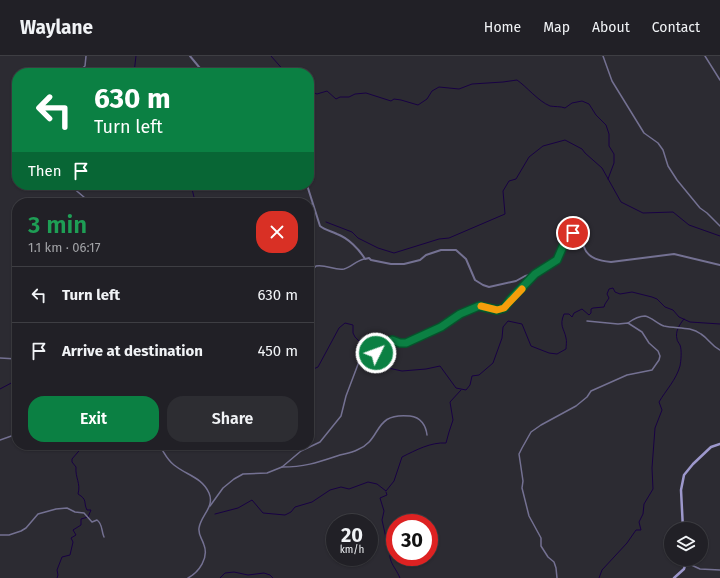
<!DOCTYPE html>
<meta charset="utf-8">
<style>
:root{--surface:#212026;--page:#2d2d32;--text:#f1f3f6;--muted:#a2a3a7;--line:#3e3e43;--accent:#0b8043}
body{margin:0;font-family:"Fira Sans",sans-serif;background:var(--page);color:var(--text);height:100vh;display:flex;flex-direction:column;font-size:15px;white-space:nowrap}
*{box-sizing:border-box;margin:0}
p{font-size:13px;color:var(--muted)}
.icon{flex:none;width:22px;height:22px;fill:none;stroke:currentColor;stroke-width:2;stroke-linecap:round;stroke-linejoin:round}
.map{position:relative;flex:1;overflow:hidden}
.panel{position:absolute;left:12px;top:142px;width:302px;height:252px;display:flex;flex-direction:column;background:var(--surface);border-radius:16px;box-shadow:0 1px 3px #0004,0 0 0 1px var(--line)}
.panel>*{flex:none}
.top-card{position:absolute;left:12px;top:12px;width:302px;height:122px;border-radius:16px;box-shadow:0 1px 3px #0004,0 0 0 1px var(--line);background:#0b8043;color:#fff;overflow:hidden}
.buttons{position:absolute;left:664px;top:466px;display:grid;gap:8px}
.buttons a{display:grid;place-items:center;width:44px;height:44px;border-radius:50%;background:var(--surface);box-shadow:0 1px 3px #0004,0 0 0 1px var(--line);font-size:20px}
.speed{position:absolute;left:326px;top:458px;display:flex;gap:8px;font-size:20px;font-weight:700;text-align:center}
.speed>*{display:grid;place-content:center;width:52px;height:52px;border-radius:50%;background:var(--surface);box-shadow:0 1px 3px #0004,0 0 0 1px var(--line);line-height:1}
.speed small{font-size:10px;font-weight:400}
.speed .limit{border:6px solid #d22;background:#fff;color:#111}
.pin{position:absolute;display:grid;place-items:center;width:34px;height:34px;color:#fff;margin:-17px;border:2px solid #fff;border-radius:50%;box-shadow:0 1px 4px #0007}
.me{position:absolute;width:44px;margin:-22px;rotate:48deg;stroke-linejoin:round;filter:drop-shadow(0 0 3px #0008)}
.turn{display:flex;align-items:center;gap:14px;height:84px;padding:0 16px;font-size:18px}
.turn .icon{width:52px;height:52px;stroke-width:2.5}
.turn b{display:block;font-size:28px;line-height:34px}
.then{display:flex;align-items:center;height:38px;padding:0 16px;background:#0003;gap:8px;font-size:15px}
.round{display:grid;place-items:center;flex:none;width:42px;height:42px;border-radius:16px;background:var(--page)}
.summary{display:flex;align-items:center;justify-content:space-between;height:68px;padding:0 16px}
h1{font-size:24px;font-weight:600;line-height:30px;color:#1e9e55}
.button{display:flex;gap:8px;margin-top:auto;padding:8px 16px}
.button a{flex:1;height:46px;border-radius:16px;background:var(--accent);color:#fff;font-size:16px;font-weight:600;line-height:46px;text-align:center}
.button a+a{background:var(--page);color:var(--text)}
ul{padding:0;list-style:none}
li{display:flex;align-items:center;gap:12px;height:56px;padding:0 16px;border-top:1px solid var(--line)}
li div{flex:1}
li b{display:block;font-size:15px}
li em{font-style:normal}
header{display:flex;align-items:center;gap:24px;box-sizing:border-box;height:56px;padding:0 20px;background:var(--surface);border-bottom:1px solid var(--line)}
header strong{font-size:19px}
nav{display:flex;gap:22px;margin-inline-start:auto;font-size:14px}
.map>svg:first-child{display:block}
</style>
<header>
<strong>Waylane</strong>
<nav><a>Home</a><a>Map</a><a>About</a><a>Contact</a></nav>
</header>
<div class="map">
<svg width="720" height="522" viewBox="0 0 720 522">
<rect width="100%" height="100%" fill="#2c2b32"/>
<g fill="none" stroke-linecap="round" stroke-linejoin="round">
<g stroke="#180144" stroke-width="1">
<path d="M271,0l15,17"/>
<path d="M134,17l2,-17"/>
<path d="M309,35l8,3 10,-3 9,8 4,-2h9l6,-3 11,-1 25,8 3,-2 7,1 17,5 9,-6 5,-8 7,-4 20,2 13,-5 31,-2 14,-2c10,7 21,21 33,26 5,1 10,0 15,2l7,-5 10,-2 7,3 7,11 10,10 3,9v12l5,8v9l-6,16"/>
<path d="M191,129l4,16 -2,2"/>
<path d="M326,166l26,10 6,6 20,10 16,5 45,-14 10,-1 56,-24 -2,-23 6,-10 7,-2 13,-22 14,-11 22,-6 17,9 3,4 17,15 19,34 22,11 30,-1 16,13 31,11"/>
<path d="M309,313l2,1 7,-3 21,-39 6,-5 8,2v8l2,4 14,14 7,12 3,3 23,5 24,-2 14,-3 16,22 10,2 4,-5 2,-9 7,-1 14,-12 9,-25 1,-11 5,-6 14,3 9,22 18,7 8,1 9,-5c0,-3 1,-8 0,-11 -2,-10 -7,-12 -2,-24h5l3,3 2,-4 8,-4 7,6 2,-2v-4l2,-1 11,-1 1,-3 4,-6 -2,-4 2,-5 4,-1 2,4 5,2 12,-2 20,5 5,2 8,8 8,3 6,7 11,5 30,2"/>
<path d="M0,333l15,-8 2,1"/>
<path d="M386,436l1,3 -7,3 4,13 -2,9 4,18 7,5c-8,17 1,21 7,35"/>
<path d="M215,458l23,-6 14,-8 11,13 22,2 6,-3 4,-5 17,-5 18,-12 11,-3 8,2 19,-7 9,2 9,7 8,-10 8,-24c14,-7 29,-15 44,-14l3,-11 4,-12 -3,-18 11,-12"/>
<path d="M57,522l1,-3 -1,-5 5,-13 8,-2 3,-13 -2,-4 5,-3 -3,-5 8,-5v-6l7,-2 3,-7h-4c-4,-8 1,-10 -9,-16 3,-11 -3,-16 -2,-27l-4,-5v-3l12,-14"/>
<path d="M220,522l5,-5 9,-1 14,3 16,-2 6,2 3,3"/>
<path d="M599,522l3,-8 25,-27 9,-13h5l-2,-8 4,-8 1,-10 9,-15 -1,-21 3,-40 7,-18 -3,-8c7,-12 17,-22 21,-36 1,-5 2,-16 0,-21 -1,-2 -3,-4 -3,-6 -2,-7 2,-14 7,-20"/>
</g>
<g stroke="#747192" stroke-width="1.5">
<path d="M603,0l9,25 32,52 14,10 5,7 5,16 9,14 23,28 7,5 13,13"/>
<path d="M705,0l15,24"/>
<path d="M76,17l9,-7 1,-10"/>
<path d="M71,129l1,2 19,16"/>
<path d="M309,153l3,-5"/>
<path d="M309,237c2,-10 -1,-20 7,-27 10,-2 19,5 28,3 7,-2 12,-8 20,-10"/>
<path d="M628,267c4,-3 11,-7 17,-7 6,1 13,8 19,10 13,3 26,0 37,8 8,5 9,11 19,16"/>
<path d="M376,297l3,-8 13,-5 8,3h6l36,-17 19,-11 18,-9 18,4 7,-2 6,-8 25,-26"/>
<path d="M0,302l17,1"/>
<path d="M0,384l17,-6"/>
<path d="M159,389c5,7 8,15 15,20 12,10 28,12 35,28 6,14 -8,22 -10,35 -1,7 3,10 5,17 5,13 -5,27 -16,33"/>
<path d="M282,411c22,0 34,-4 55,-11 6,-2 14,-3 20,-6 26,-10 15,-38 53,-34 11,1 16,10 17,19"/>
<path d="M210,450l13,-18 11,-9 9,-5 24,-1 15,-6 19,-16 19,-9 21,-26 5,-20 14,-37 2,-3 5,3"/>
<path d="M0,479h9l12,-4 5,-3 12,-14 18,-5 11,-1 8,4 9,1 8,9 5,-2c6,4 4,11 7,17"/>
<path d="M687,507l13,6 20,1"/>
<path d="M557,522l-1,-10 -2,-6 -6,-5 -7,-11v-8l-12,-22 -7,-28 1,-7 -4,-27 3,-6 9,-16 10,-7 35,-19 11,-9 4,-6 36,-16 25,-5 7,-10 1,-4 -2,-5 -9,-8 -7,-11 -14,-9 -10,1 -31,-3"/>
</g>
<g stroke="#747192" stroke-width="2">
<path d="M190,0l14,17"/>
<path d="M307,129l13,41c5,4 11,5 17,8 11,4 22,15 28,25l4,-1 2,2 20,4h13l16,-4 6,-5 15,-5h15l10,9 9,21 8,5 6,2 27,-6 9,-5 13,-3 19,-13 10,-23 6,-4 8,2c2,4 2,8 3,12 4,12 17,14 27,15l63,-8 46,11"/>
</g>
<g stroke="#9d98cc" stroke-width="2.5">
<path d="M683,473l-2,-39 3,-15 9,-11 18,-17 9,-3"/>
<path d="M674,522l10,-9 3,-10"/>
</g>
</g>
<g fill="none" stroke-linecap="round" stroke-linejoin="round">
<defs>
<path id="route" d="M376,297l3,-8 13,-5 8,3h6l35,-16 19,-13 19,-8 18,4 7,-2 6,-8 25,-26 22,-14 10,-23 6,-4"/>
</defs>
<use href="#route" stroke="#07532c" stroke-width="10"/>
<use href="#route" stroke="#0b8043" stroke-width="7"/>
<path stroke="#f59e0b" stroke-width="7" d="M481,250l16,4 7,-2 18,-19"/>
</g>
</svg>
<div class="buttons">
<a><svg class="icon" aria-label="layers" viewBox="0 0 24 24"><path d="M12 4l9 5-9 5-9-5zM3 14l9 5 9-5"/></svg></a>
</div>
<div class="speed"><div>20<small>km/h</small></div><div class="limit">30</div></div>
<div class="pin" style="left:573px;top:177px;background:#d93025"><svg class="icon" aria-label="arrive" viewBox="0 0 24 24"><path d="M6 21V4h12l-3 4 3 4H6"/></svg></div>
<svg class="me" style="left:376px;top:297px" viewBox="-20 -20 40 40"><circle r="17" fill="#0b8043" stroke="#fff" stroke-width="3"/><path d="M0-11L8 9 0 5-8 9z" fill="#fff"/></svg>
<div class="top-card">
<div class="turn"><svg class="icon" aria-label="left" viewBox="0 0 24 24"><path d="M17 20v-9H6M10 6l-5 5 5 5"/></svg><div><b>630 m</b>Turn left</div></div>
<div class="then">Then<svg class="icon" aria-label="arrive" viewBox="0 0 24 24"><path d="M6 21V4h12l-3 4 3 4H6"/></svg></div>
</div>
<section class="panel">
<div class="summary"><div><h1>3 min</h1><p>1.1 km · 06:17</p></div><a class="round" style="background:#d93025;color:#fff"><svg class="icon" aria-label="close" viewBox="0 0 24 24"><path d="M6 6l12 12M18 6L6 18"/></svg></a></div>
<ul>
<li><svg class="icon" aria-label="left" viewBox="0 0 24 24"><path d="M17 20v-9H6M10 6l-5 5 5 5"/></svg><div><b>Turn left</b></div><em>630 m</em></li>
<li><svg class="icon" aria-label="arrive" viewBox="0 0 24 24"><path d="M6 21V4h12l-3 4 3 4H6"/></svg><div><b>Arrive at destination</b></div><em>450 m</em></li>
</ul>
<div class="button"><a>Exit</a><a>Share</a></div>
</section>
</div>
